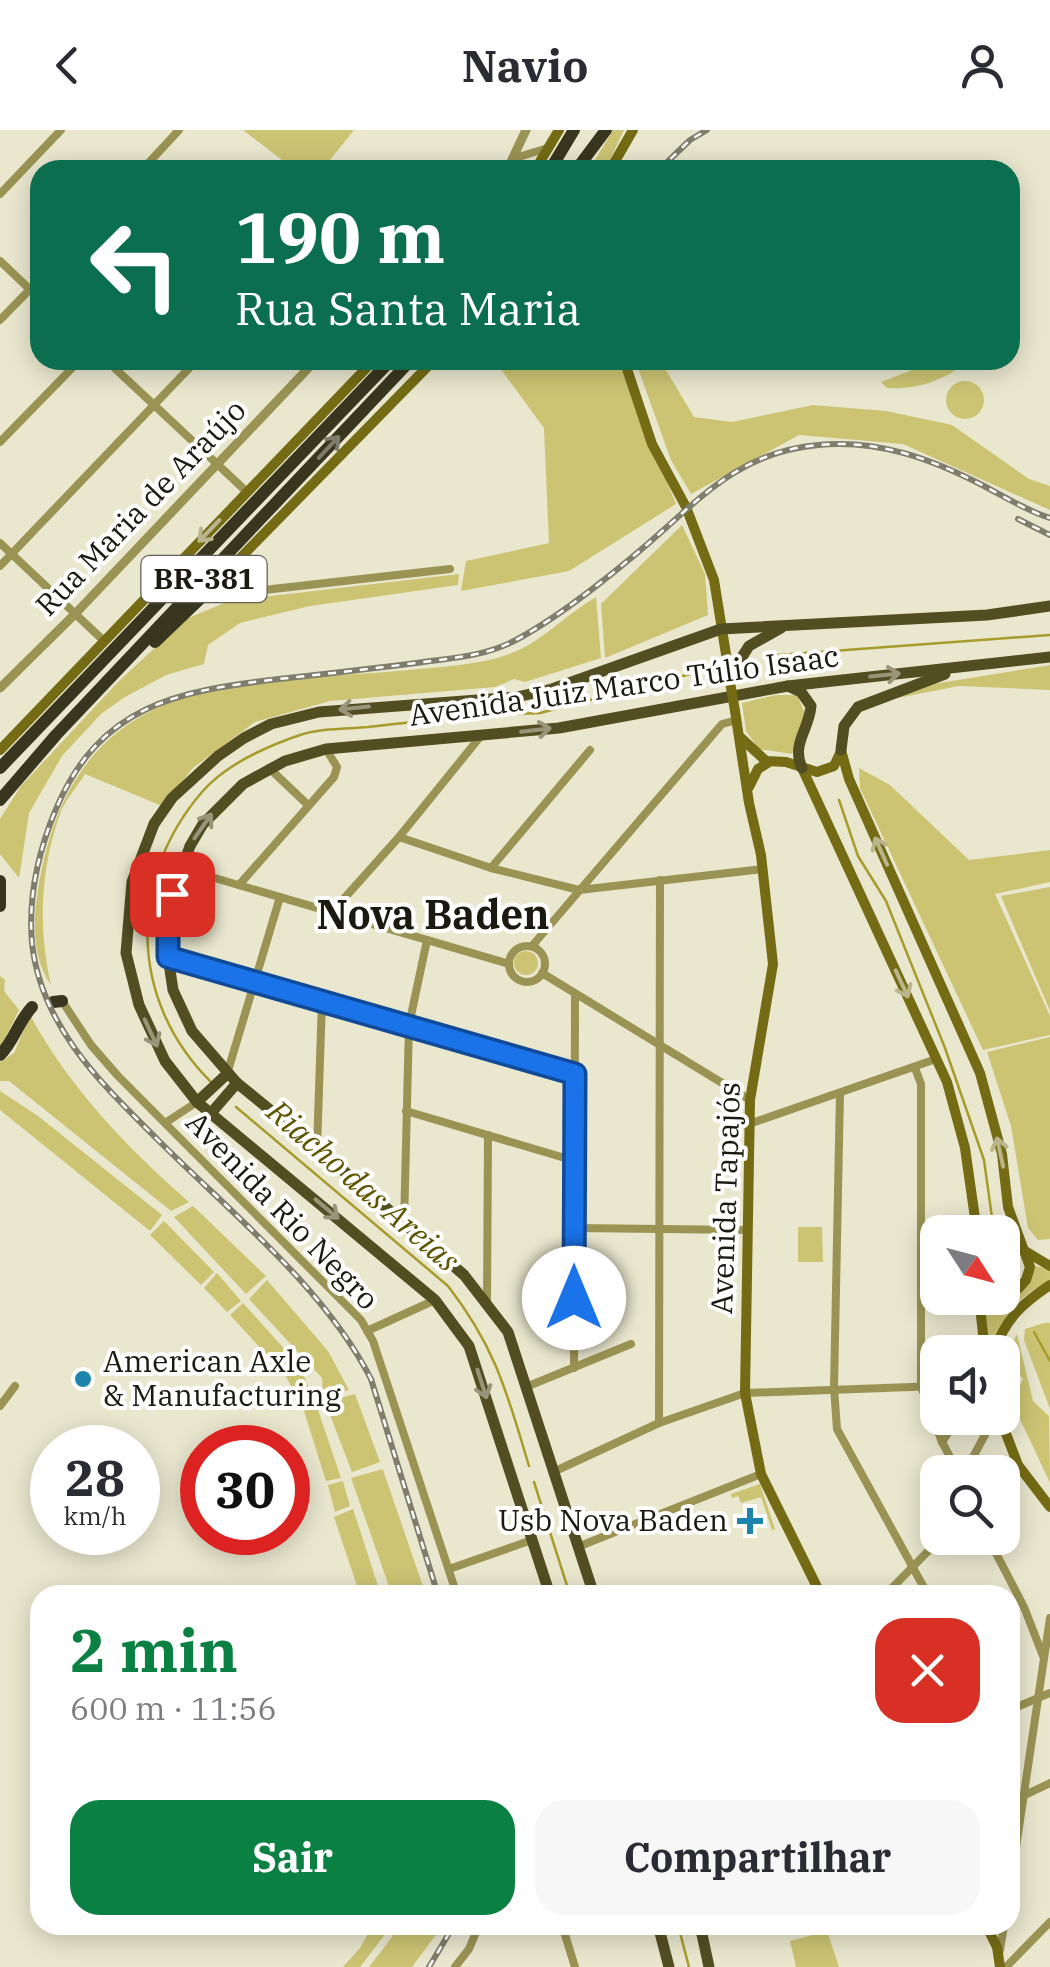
<!DOCTYPE html>
<html lang="pt">
<meta charset="utf-8">
<style>
:root{--surface:#fff;--page:#f7f7f7;--text:#2b2b33;--muted:#7c7c81;--accent:#0b8043}
body{margin:0;font-family:"IBM Plex Serif",serif;background:var(--page);color:var(--text);height:100vh;display:flex;flex-direction:column;font-size:38px;white-space:nowrap}
*{box-sizing:border-box;margin:0}
p{font-size:32px;color:var(--muted)}
.icon{flex:none;width:55px;height:55px;fill:none;stroke:currentColor;stroke-width:2;stroke-linecap:round;stroke-linejoin:round}
.map{position:relative;flex:1;overflow:hidden}
.drawer{position:absolute;left:30px;top:1455px;width:990px;height:350px;display:flex;flex-direction:column;background:var(--surface);border-radius:30px;box-shadow:0 5px 25px #0003}
.drawer>*{flex:none}
.guide{position:absolute;left:30px;top:30px;width:990px;height:210px;border-radius:30px;box-shadow:0 5px 25px #0003;background:#0b6e4f;color:#fff;overflow:hidden}
.needle{width:65px;rotate:126deg}
.tools{position:absolute;left:920px;top:1085px;display:grid;gap:20px}
.tools a{display:grid;place-items:center;width:100px;height:100px;border-radius:20px;background:var(--surface);box-shadow:0 5px 25px #0003;font-size:50px}
.speed{position:absolute;left:30px;top:1295px;display:flex;gap:20px;font-size:50px;font-weight:700;text-align:center}
.speed>*{display:grid;place-content:center;width:130px;height:130px;border-radius:50%;background:var(--surface);box-shadow:0 5px 25px #0003;line-height:1}
.speed small{font-size:25px;font-weight:400}
.speed .limit{border:15px solid #d22;background:#fff;color:#111}
.pin{position:absolute;display:grid;place-items:center;width:85px;height:85px;color:#fff;margin:-42px;border-radius:20px;box-shadow:0 5px 15px #0006}
.me{position:absolute;width:110px;margin:-55px;rotate:0deg;stroke-linejoin:round;filter:drop-shadow(0 0 8px #0008)}
.turn{display:flex;align-items:center;gap:35px;height:210px;padding:0 40px;font-size:45px}
.turn .icon{width:130px;height:130px;stroke-width:2.5}
.turn b{display:block;font-size:70px;line-height:85px}
.round{display:grid;place-items:center;flex:none;width:105px;height:105px;border-radius:30px;background:var(--page)}
.headline{display:flex;align-items:center;justify-content:space-between;height:170px;padding:0 40px}
h1{font-size:60px;font-weight:700;line-height:75px;color:var(--accent)}
.primary-button{display:flex;gap:20px;margin-top:auto;padding:20px 40px}
.primary-button a{flex:1;height:115px;border-radius:30px;background:var(--accent);color:#fff;font-size:40px;font-weight:700;line-height:115px;text-align:center}
.primary-button a+a{background:var(--page);color:var(--text)}
header{display:flex;justify-content:space-between;align-items:center;height:130px;padding:0 40px;background:var(--surface);font-size:45px;font-weight:700}
.map>svg:first-child{display:block}
</style>
<header><svg class="icon" aria-label="back" viewBox="0 0 24 24"><path d="M15 5l-7 7 7 7"/></svg>Navio<svg class="icon" aria-label="person" viewBox="0 0 24 24"><circle cx="12" cy="8" r="4"/><path d="M4 21q1-7 8-7t8 7"/></svg></header>
<div class="map">
<svg width="1050" height="1837" viewBox="0 0 1050 1837">
<rect width="100%" height="100%" fill="#e9e7ce"/>
<g fill="#ccc473">
<path d="M243,0h111l-32,40h-27z"/>
<path d="M613,0h11l-19,40h-9l5,-7 -6,-3z"/>
<path d="M494,230h124l58,144 -107,67 -108,20 5,-30 83,-18 -5,-115z"/>
<path d="M635,230h25l34,57 38,5 81,-17 73,6 66,14 77,54 21,7v24l-147,-66 -104,-9 -108,59 -20,-34z"/>
<path d="M938,230h30c-21,20 -52,30 -81,28l-6,-6z"/>
<circle cx="965" cy="270" r="19"/>
<path d="M682,395l23,49 3,41 -103,43 -4,-54z"/>
<path d="M459,444l-1,11 -148,21 -70,17 -32,22 -4,19 -38,11 -41,22 -24,17 -39,42 -33,57 -10,65 -19,-24v-35l21,-33 97,-104 68,-63 43,-18z"/>
<path d="M596,467l5,61 -76,24 -11,-3 -19,8 -165,14 -75,21 -62,46 -31,38 -77,-32c-8,13 -20,26 -25,40 -20,56 -22,114 -9,171 -23,-32 -17,-80 -9,-117 43,-201 202,-183 367,-198 36,-4 79,-5 112,-21 26,-13 49,-37 75,-52z"/>
<path d="M1050,535v25l-91,-4 -77,15 39,-15z"/>
<path d="M776,565h21l8,18 -13,41 -33,-5 -13,-18 -4,-28z"/>
<path d="M859,638l31,17 79,75 81,-10v32l-55,12 55,122v19l-67,15 -123,-262z"/>
<path d="M1050,757v124l-49,-115z"/>
<circle cx="526" cy="833" r="12"/>
<path d="M0,846l5,4 -1,11 15,19 -19,39z"/>
<path d="M30,885c38,71 98,134 159,187l-18,9 -162,-130h-9v-19l14,-9z"/>
<path d="M1050,907v202l-12,1 -10,-12 -17,-102 -24,-74z"/>
<path d="M0,961l38,25 124,99 -12,16 -150,-121z"/>
<path d="M193,1076l73,70 -20,18 -72,-77z"/>
<path d="M164,1091l50,51 -13,13 -51,-50z"/>
<path d="M798,1097h24l1,35h-25z"/>
<path d="M1033,1135l17,5v11c-32,14 -49,38 -60,71l-7,-54 22,-1 15,-6z"/>
<path d="M217,1143l24,28 -14,11 -23,-24z"/>
<path d="M267,1150l61,71 21,39 -26,7 -1,-19 -73,-79z"/>
<path d="M243,1173l56,62 16,36 -14,6 -15,-31 -56,-61z"/>
<path d="M1044,1193h6v86l-26,-69 1,-11z"/>
<path d="M1017,1204l16,67 16,15 1,67 -38,-81 11,-23 -17,-24z"/>
<path d="M355,1264l25,68 -28,10 -27,-70z"/>
<path d="M317,1277l24,71 -15,3 -22,-70z"/>
<path d="M383,1339v1l43,125h-34l-41,-117z"/>
<path d="M343,1351l7,25 -15,6 -7,-27z"/>
<path d="M760,1354l15,45 -3,1 -11,-33 -20,6 -3,-7 -6,2 -1,-4z"/>
<path d="M353,1379l28,86h-21l-26,-78z"/>
<path d="M373,1795h15l-2,8 -26,34h-17l17,-19z"/>
<path d="M396,1795h47l-31,42h-43l23,-30z"/>
<path d="M827,1801l12,36h-43l-6,-26z"/>
</g>
<g fill="none" stroke-linecap="round" stroke-linejoin="round">
<g stroke="#a79b2c" stroke-width="2.5">
<path d="M765,526l285,-21"/>
<path d="M515,584l25,-1 166,-43"/>
<path d="M839,670l19,56 28,45 59,147 39,112 10,72"/>
<path d="M210,951c-81,-81 -83,-202 -8,-289 24,-28 63,-45 98,-57 21,-7 46,-6 68,-8 43,-5 86,-9 129,-13"/>
<path d="M236,977l212,179c48,62 59,107 81,180"/>
<path d="M1034,1202l16,29"/>
<path d="M534,1352l36,113"/>
<path d="M678,1795l11,42"/>
</g>
<g stroke="#9a9354" stroke-width="8">
<path d="M512,29l36,-11"/>
<path d="M142,40l37,-40"/>
<path d="M0,64l61,-64"/>
<path d="M0,131l40,38"/>
<path d="M0,190l40,-41"/>
<path d="M106,230l141,132"/>
<path d="M0,312l80,-82"/>
<path d="M0,413l104,98"/>
<path d="M0,436l197,-206"/>
<path d="M202,467l248,-28"/>
<path d="M269,638l39,37"/>
<path d="M399,707l92,31 88,22 184,-21"/>
<path d="M491,738l99,-118"/>
<path d="M201,744l308,90"/>
<path d="M239,755l95,-108 3,-10 -11,-18"/>
<path d="M332,782l67,-75 81,-100"/>
<path d="M532,816l190,-222 15,-4"/>
<circle cx="527" cy="834" r="18"/>
<path d="M168,827l407,117"/>
<path d="M542,843l208,127"/>
<path d="M62,871l29,44 27,31 243,244 12,21 84,254"/>
<path d="M915,938l6,16v302l21,56 16,30"/>
<path d="M227,944l53,-177"/>
<path d="M840,963l-6,295 3,41 91,166"/>
<path d="M406,981l169,50"/>
<path d="M165,993l32,-21"/>
<path d="M749,994l187,-65"/>
<path d="M317,1018l5,-147"/>
<path d="M404,1094l5,-199 18,-85"/>
<path d="M574,1098l174,2"/>
<path d="M487,1173l1,-168"/>
<path d="M367,1201l68,-31"/>
<path d="M574,1238l1,-373"/>
<path d="M526,1257l105,-43"/>
<path d="M0,1276l15,-20"/>
<path d="M659,1293l1,-543"/>
<path d="M942,1312l16,-24"/>
<path d="M553,1342l106,-49 86,-30 193,-7"/>
<path d="M965,1342l29,-54"/>
<path d="M988,1408l36,69 19,49"/>
<path d="M580,1416l181,-72"/>
<path d="M449,1439l83,-29"/>
<path d="M885,1465l56,-57"/>
<path d="M1010,1580l40,-17"/>
<path d="M1025,1665l25,-12"/>
<path d="M1010,1758l40,-270"/>
<path d="M562,1795l13,42"/>
<path d="M1000,1820l4,-25"/>
<path d="M455,1837l14,-18 10,-24"/>
<path d="M1006,1837l44,-45"/>
</g>
<g stroke="#9a9354" stroke-width="9">
<path d="M507,40l19,-40"/>
<path d="M0,558l75,-74 241,-254"/>
</g>
<g stroke="#746b14" stroke-width="10">
<path d="M535,40l24,-40"/>
<path d="M610,40l23,-40"/>
<path d="M624,230l28,84 34,63 28,73 16,99"/>
<path d="M202,467l232,-237"/>
<path d="M735,581l14,92 12,52 12,109 -23,136 -5,293 16,81 60,121"/>
<path d="M741,608l25,23 20,1 31,10 17,-6 7,-15"/>
<path d="M0,620l374,-390"/>
<path d="M841,620l8,29 131,294 22,81 6,53 22,60 -4,13 -8,9 -16,3"/>
<path d="M802,638l145,314 18,66 12,84"/>
<path d="M749,657l9,-18 11,-7"/>
<path d="M1025,1121l25,15"/>
<path d="M979,1168l6,54"/>
<path d="M994,1222c11,-33 28,-48 56,-67"/>
<path d="M1000,1288l18,47 32,42"/>
<path d="M986,1795l11,22 3,20"/>
</g>
<g stroke="#534e22" stroke-width="11">
<path d="M729,547l20,-31 32,-18"/>
<path d="M788,556l13,6 10,14c-2,24 -20,38 -9,62"/>
<path d="M841,620l3,-24 14,-19 87,-33"/>
<path d="M197,972l30,-28"/>
<path d="M212,982l25,-29"/>
<path d="M550,1465l-81,-249 -34,-46 -238,-198 -32,-41 -26,-56 -13,-52 6,-71 22,-58 18,-26 46,-42 26,-18 27,-14 48,-12 198,-15 35,-8 169,-60 266,-14 63,-9"/>
<path d="M594,1465l-86,-263 -44,-57 -147,-127 -80,-65 -45,-52 -19,-41 -5,-33v-38l5,-25 17,-48 13,-22 40,-40 42,-23 41,-12 233,-21 229,-42 262,-29"/>
<path d="M658,1795l11,42"/>
<path d="M700,1795l9,42"/>
</g>
<g stroke="#39361f" stroke-width="12">
<path d="M550,40l24,-40"/>
<path d="M576,40l30,-40"/>
<path d="M155,512l47,-45"/>
<path d="M0,638l391,-408"/>
<path d="M0,670l56,-65 355,-375"/>
<path d="M0,751v25"/>
<path d="M53,872l9,-1"/>
<path d="M0,925c14,-14 18,-33 32,-48"/>
</g>
<defs>
<g id="rail">
<path d="M659,40l31,-30 17,-10"/>
<path d="M1018,389l32,16"/>
<path d="M438,1465l-67,-216c-47,-92 -140,-166 -213,-239 -56,-56 -117,-113 -126,-197 -4,-46 6,-91 24,-134 44,-104 121,-118 223,-130 46,-5 91,-10 137,-16 33,-5 67,-6 98,-22 48,-25 113,-78 154,-115 46,-42 84,-75 150,-81 60,-6 114,14 166,41 21,11 43,25 66,32"/>
<path d="M429,1837l25,-42"/>
</g>
</defs>
<use href="#rail" stroke="#7f7e6d" stroke-width="6"/>
<use href="#rail" stroke="#fff" stroke-width="2.5" stroke-dasharray="8" stroke-linecap="butt"/>
<path stroke="#746b14" stroke-width="10" d="M730,552l5,29"/>
</g>
<defs><path id="oneway-shaft" d="M-6 0H5M1.5-3L5.5 0L1.5 3" fill="none" stroke-width="1.6" stroke-linecap="round" stroke-linejoin="round" transform="scale(2.5)"/></defs>
<use stroke="#7e7c6d" href="#oneway-shaft" transform="translate(329 317) rotate(-47)"/>
<g stroke="#bab58a">
<use href="#oneway-shaft" transform="translate(209 401) rotate(134)"/>
<use href="#oneway-shaft" transform="translate(881 721) rotate(-114)"/>
<use href="#oneway-shaft" transform="translate(902 854) rotate(65)"/>
<use href="#oneway-shaft" transform="translate(1000 1022) rotate(-102)"/>
</g>
<g stroke="#98957a">
<use href="#oneway-shaft" transform="translate(885 545) rotate(-6)"/>
<use href="#oneway-shaft" transform="translate(354 578) rotate(174)"/>
<use href="#oneway-shaft" transform="translate(536 600) rotate(-7)"/>
<use href="#oneway-shaft" transform="translate(203 696) rotate(-55)"/>
<use href="#oneway-shaft" transform="translate(151 903) rotate(65)"/>
<use href="#oneway-shaft" transform="translate(327 1079) rotate(40)"/>
<use href="#oneway-shaft" transform="translate(482 1254) rotate(72)"/>
</g>
<g fill="none" stroke-linecap="round" stroke-linejoin="round">
<defs>
<path id="route" d="M172,764l-4,25v38l407,117 -1,224"/>
</defs>
<use href="#route" stroke="#114b97" stroke-width="25"/>
<use href="#route" stroke="#1a73e8" stroke-width="18"/>
</g>
<g fill="#1d84ad" stroke="#fff" stroke-width="4">
<circle cx="83" cy="1249" r="10"/>
<path d="M745 1376h10v10h10v10h-10v10h-10v-10h-10v-10h10z"/>
</g>
<g text-anchor="middle" stroke-width="8" stroke-linejoin="round" paint-order="stroke">
<rect fill="#fff" stroke="#5f5f58" stroke-width="2.5" x="141.5" y="426" width="125" height="46" rx="8"/>
<g font-size="28" font-weight="bold" fill="#1b1a11">
<text x="204" y="459">BR-381</text>
</g>
<g font-size="30" fill="#1b1a11" stroke="#fff">
<text transform="translate(141 378) rotate(-46)" y="10">Rua Maria de Araújo</text>
<text transform="translate(624 556) rotate(-8)" y="10">Avenida Juiz Marco Túlio Isaac</text>
<text transform="translate(726 1068) rotate(-88)" y="10">Avenida Tapajós</text>
<text transform="translate(282 1081) rotate(46)" y="10">Avenida Rio Negro</text>
</g>
<g font-size="30" fill="#1b1a11" stroke="#fff" text-anchor="start">
<text x="103" y="1242">American Axle<tspan x="103" dy="34">&amp; Manufacturing</tspan></text>
<text x="728" y="1401" text-anchor="end">Usb Nova Baden</text>
</g>
<g font-size="32" font-style="italic" fill="#5f5600" stroke="#fff">
<text transform="translate(363 1056) rotate(41)" y="11">Riacho das Areias</text>
</g>
<g font-size="40" font-weight="bold" fill="#1b1a11" stroke="#fff">
<text x="433" y="799">Nova Baden</text>
</g>
</g>
</svg>
<div class="tools">
<a><svg class="needle" viewBox="-14 -14 28 28"><path d="M0-13l5 13h-10z" fill="#e53935"/><path d="M0 13l5-13h-10z" fill="#7c7c81"/></svg></a>
<a><svg class="icon" aria-label="sound" viewBox="0 0 24 24"><path d="M4 9h4l5-4v14l-5-4H4zM17 9q2 3 0 6"/></svg></a>
<a><svg class="icon" aria-label="search" viewBox="0 0 24 24"><circle cx="10" cy="10" r="6"/><path d="M15 15l6 6"/></svg></a>
</div>
<div class="speed"><div>28<small>km/h</small></div><div class="limit">30</div></div>
<div class="pin" style="left:172px;top:764px;background:#d93025"><svg class="icon" aria-label="arrive" viewBox="0 0 24 24"><path d="M6 21V4h12l-3 4 3 4H6"/></svg></div>
<svg class="me" style="left:574px;top:1168px" viewBox="-20 -20 40 40"><circle r="19" fill="#fff"/><path d="M0-13L10 11 0 6-10 11z" fill="#1a73e8"/></svg>
<div class="guide">
<div class="turn"><svg class="icon" aria-label="left" viewBox="0 0 24 24"><path d="M17 20v-9H6M10 6l-5 5 5 5"/></svg><div><b>190 m</b>Rua Santa Maria</div></div>
</div>
<section class="drawer">
<div class="headline"><div><h1>2 min</h1><p>600 m · 11:56</p></div><a class="round" style="background:#d93025;color:#fff"><svg class="icon" aria-label="close" viewBox="0 0 24 24"><path d="M6 6l12 12M18 6L6 18"/></svg></a></div>
<div class="primary-button"><a>Sair</a><a>Compartilhar</a></div>
</section>
</div>
